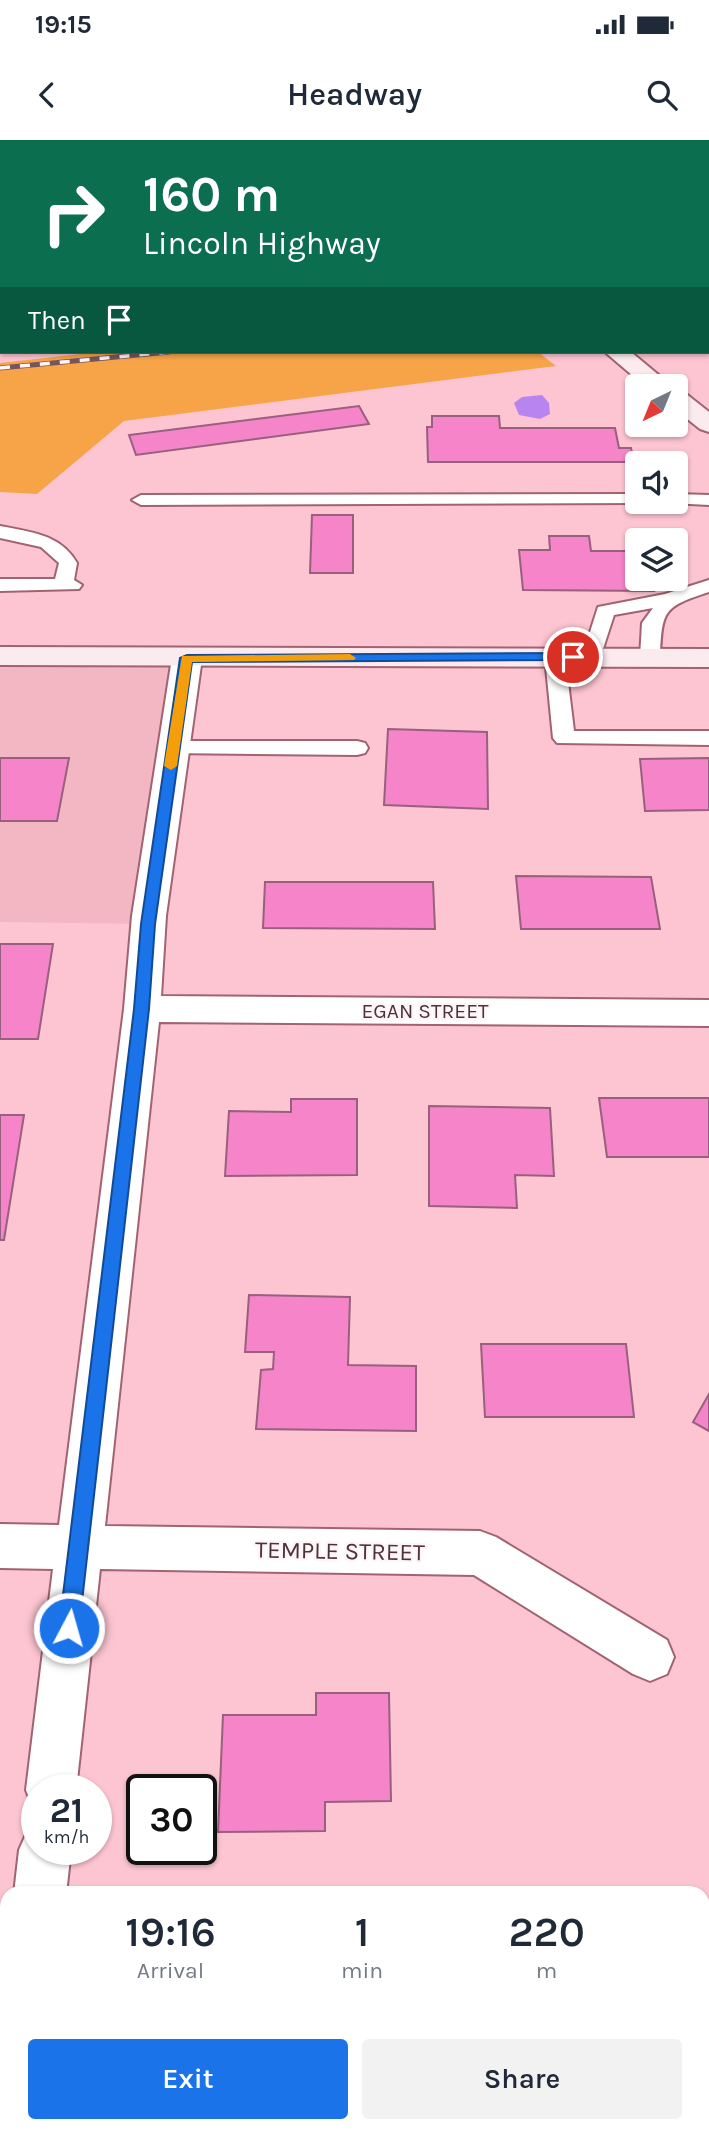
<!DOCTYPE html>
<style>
:root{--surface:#fff;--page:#f2f2f3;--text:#1f2937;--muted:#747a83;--accent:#1a73e8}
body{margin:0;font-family:Karla,sans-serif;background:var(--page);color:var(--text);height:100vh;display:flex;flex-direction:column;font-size:26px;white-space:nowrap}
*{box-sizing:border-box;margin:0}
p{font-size:23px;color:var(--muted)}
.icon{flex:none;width:38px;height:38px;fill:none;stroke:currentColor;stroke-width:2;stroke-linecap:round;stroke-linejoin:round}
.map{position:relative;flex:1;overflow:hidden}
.panel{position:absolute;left:0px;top:1746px;width:710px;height:247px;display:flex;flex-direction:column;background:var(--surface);border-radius:21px 21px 0 0;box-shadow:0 2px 5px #0004}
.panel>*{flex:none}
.hud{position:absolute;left:0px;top:0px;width:710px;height:214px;box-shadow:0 2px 5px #0004;background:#0b6e4f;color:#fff;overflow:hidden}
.needle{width:46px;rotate:223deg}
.fabs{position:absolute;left:625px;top:234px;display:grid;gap:14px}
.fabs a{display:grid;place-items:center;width:63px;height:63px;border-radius:7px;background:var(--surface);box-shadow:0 2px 5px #0004;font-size:35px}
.speed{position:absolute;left:21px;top:1634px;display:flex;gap:14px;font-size:35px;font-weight:700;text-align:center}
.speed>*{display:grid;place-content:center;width:91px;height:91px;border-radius:50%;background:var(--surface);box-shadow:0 2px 5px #0004;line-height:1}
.speed small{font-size:18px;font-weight:400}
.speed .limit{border:4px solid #111;border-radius:10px;background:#fff;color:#111}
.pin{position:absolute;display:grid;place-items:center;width:60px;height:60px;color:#fff;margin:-30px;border:4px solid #fff;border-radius:50%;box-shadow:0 2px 7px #0007}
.me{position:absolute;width:77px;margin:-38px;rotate:6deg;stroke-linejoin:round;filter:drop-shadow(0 0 5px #0008)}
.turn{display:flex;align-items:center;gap:24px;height:147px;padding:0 28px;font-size:32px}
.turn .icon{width:91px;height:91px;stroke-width:2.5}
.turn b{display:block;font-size:49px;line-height:60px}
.then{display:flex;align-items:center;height:66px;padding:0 28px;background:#0003;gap:14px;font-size:26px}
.eta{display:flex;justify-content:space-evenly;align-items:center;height:119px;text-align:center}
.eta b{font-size:42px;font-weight:600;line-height:49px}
.cta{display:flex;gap:14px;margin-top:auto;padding:14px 28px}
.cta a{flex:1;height:80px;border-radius:7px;background:var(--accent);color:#fff;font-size:28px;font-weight:600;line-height:80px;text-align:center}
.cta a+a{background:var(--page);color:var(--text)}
.status{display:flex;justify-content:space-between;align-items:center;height:49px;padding:0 35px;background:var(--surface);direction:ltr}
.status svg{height:19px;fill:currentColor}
header{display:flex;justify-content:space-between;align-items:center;height:91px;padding:0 28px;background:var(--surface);font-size:32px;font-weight:600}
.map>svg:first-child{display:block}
</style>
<div class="status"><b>19:15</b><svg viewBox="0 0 49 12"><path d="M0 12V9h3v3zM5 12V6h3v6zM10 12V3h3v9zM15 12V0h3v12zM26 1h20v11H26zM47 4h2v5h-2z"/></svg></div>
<header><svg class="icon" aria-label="back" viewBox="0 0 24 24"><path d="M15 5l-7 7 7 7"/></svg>Headway<svg class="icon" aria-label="search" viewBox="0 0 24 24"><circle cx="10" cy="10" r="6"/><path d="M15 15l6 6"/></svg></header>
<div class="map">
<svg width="709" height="1992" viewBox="0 0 709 1992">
<rect width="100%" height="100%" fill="#fdc5d1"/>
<path fill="#f3b6c3" d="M0,516l187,2 -39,266 -148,-2z"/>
<path fill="#f7a449" d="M99,212h439l18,14 -432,55 -87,73 -37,-2v-129z"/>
<path fill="#b885f0" d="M542,255l7,8 1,11 -10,5 -21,-4 -5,-12 8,-6z"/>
<g fill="#f584c8" stroke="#97607f" stroke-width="2">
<path d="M359,266l10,18 -233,31 -7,-20z"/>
<path d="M432,276h67l1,12h115l4,20h12l3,14h-206l-1,-35h5z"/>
<path d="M312,375h41v58h-43z"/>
<path d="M549,396h40l2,15h46v28h14l3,12 -131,-1 -4,-40h31z"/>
<path d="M388,589l99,3 1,77 -104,-4z"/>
<path d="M0,618h69l-12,63h-57z"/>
<path d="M709,618v52l-64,1 -5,-52z"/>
<path d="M516,736l135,1 9,52h-139z"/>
<path d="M265,742h168l2,47 -172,-1z"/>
<path d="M0,804h53l-15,95h-38z"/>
<path d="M599,958h110v59h-102z"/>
<path d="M291,959h66v76l-132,1 4,-65 62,1z"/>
<path d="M429,966l121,2 4,68 -39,-1 2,33 -88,-2z"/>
<path d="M0,975h24l-20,125h-4z"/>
<path d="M249,1155l101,2 -2,68 68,1v65l-160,-2 5,-59 12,-1 1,-17h-29z"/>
<path d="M481,1204h145l8,73h-149z"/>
<path d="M709,1254v37l-16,-9z"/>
<path d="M316,1553h73l2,108 -66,1v29l-107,1 5,-117h93z"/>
<rect x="704" y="1790" width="5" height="129"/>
</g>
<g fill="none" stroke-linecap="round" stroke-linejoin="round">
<defs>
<g id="lane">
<path d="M464,0h14l2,2h-14z"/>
<path d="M637,354v8l6,1 -502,2 -9,-5 9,-5z"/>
<path d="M676,354l33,1v10l-39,-2 6,-1z"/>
<path d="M0,386c31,6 60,8 77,37l-3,17 8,5 -3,4 -79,2v-12h55l4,-16 -18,-16 -41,-9z"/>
<path d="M709,440v12c-46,15 -47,18 -49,66l-3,4h-14l-3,-4 2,-35 11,-15 -39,7 -15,46h-14l-3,-4 16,-50 67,-13z"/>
<path d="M555,511l7,2 3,4 9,74h135v14l-152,-2 -4,-5 -8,-81 3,-4z"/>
<path d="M173,601h184l8,2 3,5 -3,5 -8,2 -192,-2 -3,-5 3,-5z"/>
</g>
<g id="street">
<path d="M254,0h43l-45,2z"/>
<rect x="0" y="12" width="2" height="12"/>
<path d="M187,509l10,3 5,6 -36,258 -5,80 548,4v26l-550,-4 -54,504 375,5 16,6 171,103 7,17 -7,17 -17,7 -17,-7 -159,-99 -374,-6 -24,221h-39v20l-4,-2 -7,-18 27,-221 -53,-1v-44l59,1 65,-516 8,-93 40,-258 5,-6z"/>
<path d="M37,1687v23h34l-5,44h-52l5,-44 8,-18z"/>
<path d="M7,1960v26h36v6h-43v-29z"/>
</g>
<g id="secondary">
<path d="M364,0h20l2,2h-21z"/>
<path d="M605,212h26l42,35h-27z"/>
<path d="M676,251l9,2 24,19v20l-9,-3 -24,-19z"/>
<path d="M0,507l709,2v18l-709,-2z"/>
</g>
</defs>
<use href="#lane" stroke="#a16371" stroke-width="4"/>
<use href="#street" stroke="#a16371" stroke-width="4"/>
<use href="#secondary" stroke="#a16371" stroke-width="4"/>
<use href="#lane" fill="#fff" fill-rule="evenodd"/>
<use href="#street" fill="#fff" fill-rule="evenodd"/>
<use href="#secondary" fill="#fcebee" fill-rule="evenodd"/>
<defs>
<path id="rail" d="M0,228l169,-16"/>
</defs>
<use href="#rail" stroke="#77555c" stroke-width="5"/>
<use href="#rail" stroke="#fdf5f7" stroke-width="3.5" stroke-dasharray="10" stroke-linecap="butt"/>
</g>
<path fill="#1a73e8" stroke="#114b97" stroke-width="2" d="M573,513l5,2v5l-386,2 -37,262 -6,85 -70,619 -3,7 -7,2 -7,-2 -3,-7 75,-619 7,-85 39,-266 7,-3z"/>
<path fill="#f59e0b" d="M350,514l6,4 -2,2 -162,2 -15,104 -6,4 -7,-4 18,-110z"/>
<g text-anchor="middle" stroke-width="5" stroke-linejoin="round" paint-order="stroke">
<g font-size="21" fill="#4d3238" stroke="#fdf5f7">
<text x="425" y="878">EGAN STREET</text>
</g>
<g font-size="24" fill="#4d3238" stroke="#fdf5f7">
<text transform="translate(340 1411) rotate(1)" y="8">TEMPLE STREET</text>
</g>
</g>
</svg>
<div class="fabs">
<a><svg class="needle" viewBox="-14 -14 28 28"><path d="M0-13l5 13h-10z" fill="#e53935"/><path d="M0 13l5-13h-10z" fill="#747a83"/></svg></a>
<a><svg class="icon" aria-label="sound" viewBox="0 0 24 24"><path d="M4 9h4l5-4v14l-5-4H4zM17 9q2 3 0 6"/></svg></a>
<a><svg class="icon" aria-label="layers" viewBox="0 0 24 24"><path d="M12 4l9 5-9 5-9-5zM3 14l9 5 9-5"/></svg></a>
</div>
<div class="speed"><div>21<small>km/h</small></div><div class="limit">30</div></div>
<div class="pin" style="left:573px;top:517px;background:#d93025"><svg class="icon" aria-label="arrive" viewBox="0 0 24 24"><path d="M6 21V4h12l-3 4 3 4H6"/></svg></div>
<svg class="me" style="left:69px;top:1488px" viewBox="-20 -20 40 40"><circle r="17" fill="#1a73e8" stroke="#fff" stroke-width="3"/><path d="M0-11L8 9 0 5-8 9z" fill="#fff"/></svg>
<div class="hud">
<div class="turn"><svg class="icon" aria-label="right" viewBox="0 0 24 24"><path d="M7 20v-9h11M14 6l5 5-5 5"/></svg><div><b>160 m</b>Lincoln Highway</div></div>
<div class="then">Then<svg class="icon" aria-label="arrive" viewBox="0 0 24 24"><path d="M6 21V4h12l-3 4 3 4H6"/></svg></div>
</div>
<section class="panel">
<div class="eta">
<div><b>19:16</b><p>Arrival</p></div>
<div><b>1</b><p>min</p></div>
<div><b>220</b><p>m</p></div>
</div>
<div class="cta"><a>Exit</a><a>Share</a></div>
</section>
</div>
